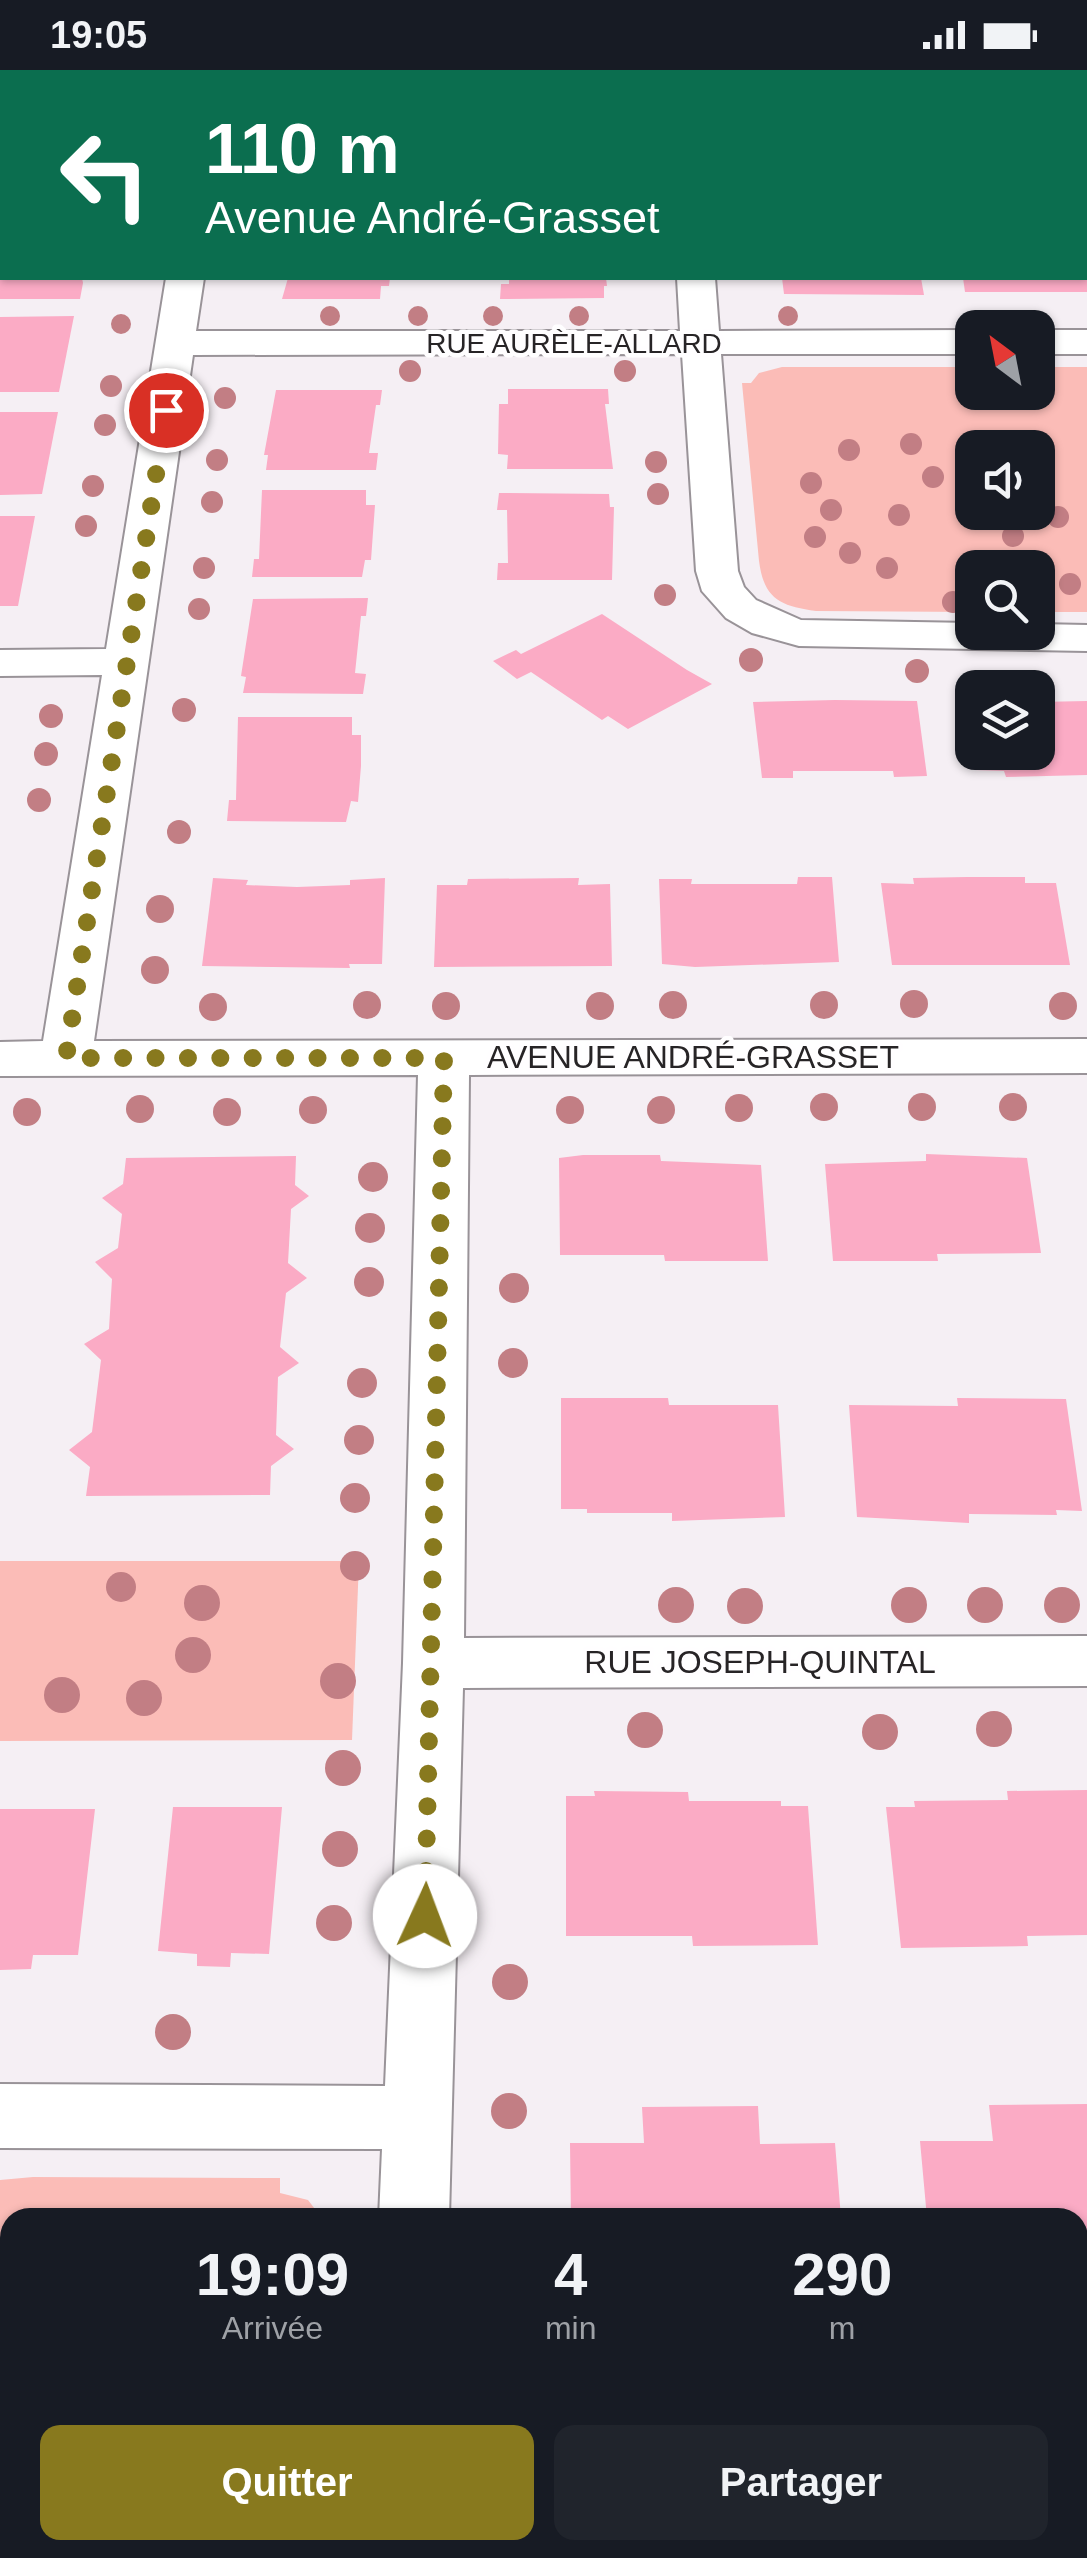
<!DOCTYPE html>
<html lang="fr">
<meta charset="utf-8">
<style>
:root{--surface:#171b24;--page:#20242c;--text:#f1f3f6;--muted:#9ea1a6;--accent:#88791e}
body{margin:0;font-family:Arial,sans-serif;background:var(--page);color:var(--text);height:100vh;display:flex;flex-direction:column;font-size:38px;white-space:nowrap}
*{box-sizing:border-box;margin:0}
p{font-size:32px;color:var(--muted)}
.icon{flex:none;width:55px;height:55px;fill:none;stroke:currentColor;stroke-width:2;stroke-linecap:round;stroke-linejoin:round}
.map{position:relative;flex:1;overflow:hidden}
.panel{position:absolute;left:0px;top:2138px;width:1088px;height:352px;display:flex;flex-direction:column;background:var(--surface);border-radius:30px 30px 0 0;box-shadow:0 2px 8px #0004}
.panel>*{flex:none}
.hud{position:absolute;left:0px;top:0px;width:1088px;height:210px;box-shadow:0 2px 8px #0004;background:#0b6e4f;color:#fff;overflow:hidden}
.needle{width:65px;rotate:328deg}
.fabs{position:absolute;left:955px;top:240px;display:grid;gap:20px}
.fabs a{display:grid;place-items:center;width:100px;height:100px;border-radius:20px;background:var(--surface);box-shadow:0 2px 8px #0004;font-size:50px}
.pin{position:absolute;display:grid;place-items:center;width:85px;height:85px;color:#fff;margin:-42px;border:5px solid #fff;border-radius:50%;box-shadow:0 2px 10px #0007}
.me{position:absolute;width:110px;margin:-55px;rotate:2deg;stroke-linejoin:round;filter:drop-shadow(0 0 8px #0008)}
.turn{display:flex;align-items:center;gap:35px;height:210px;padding:0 40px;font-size:45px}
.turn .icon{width:130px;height:130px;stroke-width:2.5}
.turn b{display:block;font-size:70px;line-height:85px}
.eta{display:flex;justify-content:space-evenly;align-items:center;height:170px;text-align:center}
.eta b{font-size:60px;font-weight:800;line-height:70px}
.action{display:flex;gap:20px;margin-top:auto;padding:20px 40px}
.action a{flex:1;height:115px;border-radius:20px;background:var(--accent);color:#fff;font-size:40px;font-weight:800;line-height:115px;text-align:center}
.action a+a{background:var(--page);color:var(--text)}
.status{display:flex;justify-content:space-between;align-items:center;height:70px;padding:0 50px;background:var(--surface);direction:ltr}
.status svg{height:28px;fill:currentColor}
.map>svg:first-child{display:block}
</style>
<div class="status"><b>19:05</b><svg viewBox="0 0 49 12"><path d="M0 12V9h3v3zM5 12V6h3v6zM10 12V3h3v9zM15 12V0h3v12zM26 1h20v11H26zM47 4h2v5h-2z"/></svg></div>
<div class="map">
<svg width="1087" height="2488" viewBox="0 0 1087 2488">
<rect width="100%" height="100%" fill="#f5eff4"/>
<g fill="#fbbcb7" fill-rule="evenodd">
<path d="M782,297h190v25h66v-25h49v245h-49v-44h-66v44l-156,-1c-36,-5 -52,-12 -57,-50l-17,-178h9l8,-10zM972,378h66v64h-66z"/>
<path d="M0,1491h359l-7,179 -352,1z"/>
<path d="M33,2107l247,1v15l28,7 13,17 -311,1v332h303v8h-313v-378z"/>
</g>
<g fill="#fbabc5">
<path d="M0,208h82l1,5 -3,16h-80z"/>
<path d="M288,208h102l-1,8h-8l-1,13h-98z"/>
<path d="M509,208h97l1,8h-3v12l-104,1 1,-15h8z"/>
<path d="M782,208h139l3,17 -140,-1z"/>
<path d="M963,208h124v14h-122z"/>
<path d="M74,246l-15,76h-59v-75z"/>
<path d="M508,319h100l1,15h-4l8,65h-106l1,-14 -10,-1 1,-50h9z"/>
<path d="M276,320h106l-2,15h-4l-7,48h9l-2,17h-110l2,-15h-4z"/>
<path d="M0,342h58l-16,82 -42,1z"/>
<path d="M262,420h104v15h9l-4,55h-6l-3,17h-110l2,-18h5z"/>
<path d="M499,423l110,1 1,13h4l-2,73h-115l1,-17h10l-1,-53h-10z"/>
<path d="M0,446h35l-17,90h-18z"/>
<path d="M368,528l-2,18h-5l-6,57 11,1 -3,20 -120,-1 3,-16 -5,-1 12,-77z"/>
<path d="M602,544l85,56 25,14 -84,45 -20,-13 -6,4 -71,-48 -14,7 -24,-18 23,-11 5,4z"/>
<path d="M835,630l82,1 10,75 -33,1 -1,-6h-100v7h-31l-9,-76z"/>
<path d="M1087,631v74l-81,2 -2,-6 -30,-1 -2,-18h66v-50z"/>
<path d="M238,647h114v18h9v31l-3,36 -7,-1 -5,21 -119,-1 2,-21h7z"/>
<path d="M798,807h34l7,85 -144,5 -33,-3 -3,-85h33l-1,5h106z"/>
<path d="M967,807h58v6h31l14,82h-178l-11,-82 33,1 -1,-6z"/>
<path d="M213,808l35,2 -2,5 51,2 53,-2v-5l35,-2 -3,86h-33l1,4 -148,-2z"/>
<path d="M579,808l-1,7 32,-1 2,82 -178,1 3,-82h30l1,-6z"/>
<path d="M926,1084l101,4 14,95 -104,1 1,7h-105l-8,-97 101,-3z"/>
<path d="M583,1085h77l1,6 100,4 7,96h-103l-1,-6h-104l-1,-97z"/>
<path d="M296,1086l-1,29 14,11 -18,13 -3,54 19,15 -21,15 -6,54 19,16 -21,14 -2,58 18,14 -23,17 -1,29 -184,1 4,-29 -21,-17 23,-18 9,-72 -17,-16 25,-15 3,-50 -17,-17 23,-14 4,-34 -20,-16 21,-14 3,-26z"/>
<path d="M561,1328h107l1,7h109l7,112 -113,4v-8h-85v-4h-26z"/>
<path d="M957,1328l109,1 16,112 -26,-1 1,5 -88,-1v9l-112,-6 -8,-112 109,1z"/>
<path d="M1087,1720v145l-60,1 1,10 -127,2 -15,-141h29l-1,-6 94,-1 -1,-9z"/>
<path d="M594,1721l94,1 1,9h92v5h27l10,139 -125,1 -1,-10h-126v-140h29z"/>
<path d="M173,1737h109l-13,147 -38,-1 -1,14 -33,-1v-12l-39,-3z"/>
<path d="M0,1739h95l-17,146h-45l-2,14 -31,1z"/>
<path d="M1087,2034v192h-9v-78h-151l-7,-77h73l-4,-36z"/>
<path d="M758,2036l2,38 75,-1 6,75h-270l-1,-75h74l-2,-36z"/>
</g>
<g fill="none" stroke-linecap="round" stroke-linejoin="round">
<defs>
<g id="minor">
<rect x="202" y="0" width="34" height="2"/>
<rect x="1085" y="27" width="2" height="22"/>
<path d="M0,30l2,1v21h-2z"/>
<path d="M166,208h38l-8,53h484l-3,-53h38l4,53 253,-1v24h-251l17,217 6,16 12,13 45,20 171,3v9h66v-8l49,1v26l-288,-5 -47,-13 -26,-15 -24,-27 -6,-20 -14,-217 -489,1 -99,686 993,-2v34l-618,2 -5,563 623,-2v50l-624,2 -14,530h-70l3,-69 -382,-1v-64l385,2 18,-423 15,-588 -418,1v-34l43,-1 59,-366 -102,1v-26l106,-1z"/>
<rect x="1038" y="260" width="49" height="24"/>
<rect x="1078" y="2404" width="9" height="74"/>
<rect x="364" y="2480" width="76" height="8"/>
</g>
</defs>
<use href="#minor" stroke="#999398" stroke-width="4"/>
<use href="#minor" fill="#fff" fill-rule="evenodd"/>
</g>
<g fill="#c27e84">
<circle cx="330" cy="246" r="10"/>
<circle cx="418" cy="246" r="10"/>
<circle cx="493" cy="246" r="10"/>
<circle cx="579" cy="246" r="10"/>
<circle cx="788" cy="246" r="10"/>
<circle cx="121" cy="254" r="10"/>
<circle cx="410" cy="301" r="11"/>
<circle cx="625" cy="301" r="11"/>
<circle cx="111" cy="316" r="11"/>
<circle cx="225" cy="328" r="11"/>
<circle cx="105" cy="355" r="11"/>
<circle cx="911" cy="374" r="11"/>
<circle cx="849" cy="380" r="11"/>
<circle cx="217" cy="390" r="11"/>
<circle cx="656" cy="392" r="11"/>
<circle cx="933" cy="407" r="11"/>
<circle cx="811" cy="413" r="11"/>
<circle cx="93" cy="416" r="11"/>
<circle cx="658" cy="424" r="11"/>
<circle cx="212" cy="432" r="11"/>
<circle cx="831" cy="440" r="11"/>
<circle cx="899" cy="445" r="11"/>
<circle cx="1058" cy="447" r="11"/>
<circle cx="86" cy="456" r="11"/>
<circle cx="1013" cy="466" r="11"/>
<circle cx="815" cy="467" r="11"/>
<circle cx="850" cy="483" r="11"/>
<circle cx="204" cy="498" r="11"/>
<circle cx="887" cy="498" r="11"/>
<circle cx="1070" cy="514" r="11"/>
<circle cx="665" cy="525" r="11"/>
<circle cx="953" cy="532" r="11"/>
<circle cx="199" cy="539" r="11"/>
<circle cx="751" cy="590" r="12"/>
<circle cx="917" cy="601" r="12"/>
<circle cx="184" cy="640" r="12"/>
<circle cx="51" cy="646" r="12"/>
<circle cx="46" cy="684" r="12"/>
<circle cx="39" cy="730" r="12"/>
<circle cx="179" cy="762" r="12"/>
<circle cx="160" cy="839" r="14"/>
<circle cx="155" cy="900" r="14"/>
<circle cx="914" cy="934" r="14"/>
<circle cx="367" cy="935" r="14"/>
<circle cx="673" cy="935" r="14"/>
<circle cx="824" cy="935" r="14"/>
<circle cx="446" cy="936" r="14"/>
<circle cx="600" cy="936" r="14"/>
<circle cx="1063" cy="936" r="14"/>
<circle cx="213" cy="937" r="14"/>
<circle cx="824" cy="1037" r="14"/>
<circle cx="922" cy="1037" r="14"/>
<circle cx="1013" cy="1037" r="14"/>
<circle cx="739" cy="1038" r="14"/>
<circle cx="140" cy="1039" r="14"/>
<circle cx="313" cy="1040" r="14"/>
<circle cx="570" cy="1040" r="14"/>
<circle cx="661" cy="1040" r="14"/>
<circle cx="27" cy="1042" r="14"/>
<circle cx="227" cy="1042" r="14"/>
<circle cx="373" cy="1107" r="15"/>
<circle cx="370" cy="1158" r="15"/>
<circle cx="369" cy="1212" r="15"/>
<circle cx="514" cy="1218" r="15"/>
<circle cx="513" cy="1293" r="15"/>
<circle cx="362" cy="1313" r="15"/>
<circle cx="359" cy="1370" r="15"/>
<circle cx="355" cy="1428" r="15"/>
<circle cx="355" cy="1496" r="15"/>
<circle cx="121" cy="1517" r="15"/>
<circle cx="202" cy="1533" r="18"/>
<circle cx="676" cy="1535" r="18"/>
<circle cx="909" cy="1535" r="18"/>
<circle cx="985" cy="1535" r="18"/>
<circle cx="1062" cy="1535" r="18"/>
<circle cx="745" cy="1536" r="18"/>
<circle cx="193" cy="1585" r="18"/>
<circle cx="338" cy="1611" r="18"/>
<circle cx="62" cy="1625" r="18"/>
<circle cx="144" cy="1628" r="18"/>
<circle cx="994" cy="1659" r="18"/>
<circle cx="645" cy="1660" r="18"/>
<circle cx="880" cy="1662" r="18"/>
<circle cx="343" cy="1698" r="18"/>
<circle cx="340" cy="1779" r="18"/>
<circle cx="334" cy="1853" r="18"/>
<circle cx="510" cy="1912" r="18"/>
<circle cx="173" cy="1962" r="18"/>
<circle cx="509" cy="2041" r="18"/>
</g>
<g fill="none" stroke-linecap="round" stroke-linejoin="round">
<path stroke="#88791e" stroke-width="18" stroke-dasharray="0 32.4" d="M166,340l-100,648h378l-19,858"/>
</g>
<g text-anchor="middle" stroke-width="9" stroke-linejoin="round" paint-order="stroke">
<g font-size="28" fill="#272426" stroke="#fffeff">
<text x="574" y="283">RUE AURÈLE-ALLARD</text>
</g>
<g font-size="32" fill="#272426" stroke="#fffeff">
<text x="693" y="998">AVENUE ANDRÉ-GRASSET</text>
<text x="760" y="1603">RUE JOSEPH-QUINTAL</text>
</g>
</g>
</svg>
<div class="fabs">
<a><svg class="needle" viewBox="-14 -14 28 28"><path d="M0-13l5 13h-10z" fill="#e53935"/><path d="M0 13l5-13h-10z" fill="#9ea1a6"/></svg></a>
<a><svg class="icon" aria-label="sound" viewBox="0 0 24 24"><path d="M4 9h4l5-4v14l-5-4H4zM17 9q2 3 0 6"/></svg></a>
<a><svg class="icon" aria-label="search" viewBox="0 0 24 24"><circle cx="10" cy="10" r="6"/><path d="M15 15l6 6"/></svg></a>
<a><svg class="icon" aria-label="layers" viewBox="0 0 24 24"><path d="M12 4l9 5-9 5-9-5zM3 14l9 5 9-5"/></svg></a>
</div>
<div class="pin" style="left:166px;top:340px;background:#d93025"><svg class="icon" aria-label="arrive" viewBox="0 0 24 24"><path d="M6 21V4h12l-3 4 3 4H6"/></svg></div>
<svg class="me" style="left:425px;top:1846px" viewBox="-20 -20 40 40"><circle r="19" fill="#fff"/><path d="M0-13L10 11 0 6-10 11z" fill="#88791e"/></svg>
<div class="hud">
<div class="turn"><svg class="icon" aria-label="left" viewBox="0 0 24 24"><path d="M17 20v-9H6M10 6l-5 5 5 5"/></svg><div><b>110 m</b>Avenue André-Grasset</div></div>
</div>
<section class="panel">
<div class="eta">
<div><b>19:09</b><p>Arrivée</p></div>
<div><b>4</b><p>min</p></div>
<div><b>290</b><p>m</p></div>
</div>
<div class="action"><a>Quitter</a><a>Partager</a></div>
</section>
</div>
